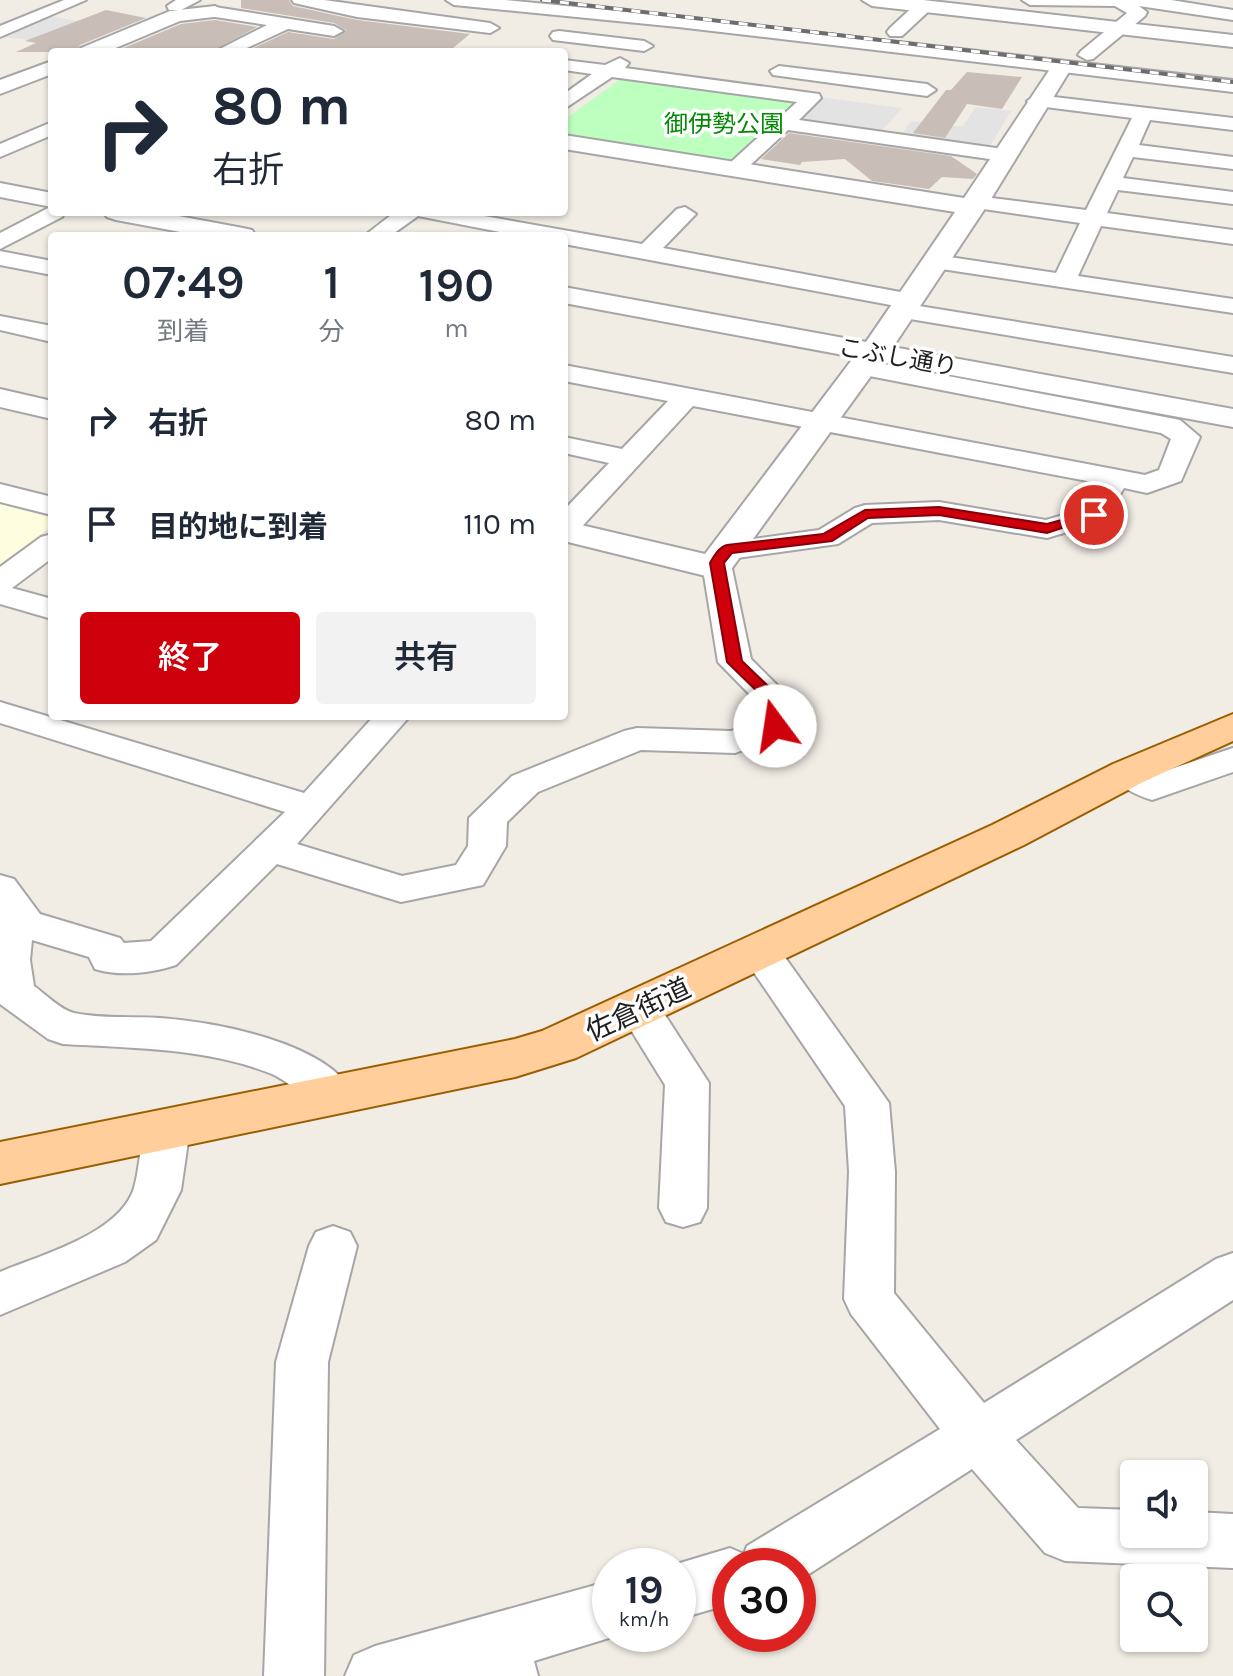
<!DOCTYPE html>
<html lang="ja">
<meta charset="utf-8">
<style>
:root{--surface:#fff;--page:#f2f2f3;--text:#1f2937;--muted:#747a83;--accent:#ce000c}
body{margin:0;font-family:Karla,"Noto Sans JP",sans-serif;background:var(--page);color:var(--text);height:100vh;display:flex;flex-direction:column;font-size:30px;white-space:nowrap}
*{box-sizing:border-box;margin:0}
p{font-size:26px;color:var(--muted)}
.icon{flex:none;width:44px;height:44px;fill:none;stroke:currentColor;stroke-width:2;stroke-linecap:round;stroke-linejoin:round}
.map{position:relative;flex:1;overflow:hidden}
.sheet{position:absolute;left:48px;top:232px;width:520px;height:488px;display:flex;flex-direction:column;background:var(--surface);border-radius:8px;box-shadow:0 2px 6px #0004}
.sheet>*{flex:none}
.hud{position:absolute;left:48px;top:48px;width:520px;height:168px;border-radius:8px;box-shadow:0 2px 6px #0004;background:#fff;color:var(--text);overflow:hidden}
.buttons{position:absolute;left:1120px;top:1460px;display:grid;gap:16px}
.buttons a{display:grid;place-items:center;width:88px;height:88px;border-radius:8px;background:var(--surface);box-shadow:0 2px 6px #0004;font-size:40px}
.speed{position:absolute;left:592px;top:1548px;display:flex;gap:16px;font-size:40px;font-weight:700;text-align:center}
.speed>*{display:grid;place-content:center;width:104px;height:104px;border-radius:50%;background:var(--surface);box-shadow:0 2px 6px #0004;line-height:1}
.speed small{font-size:20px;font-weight:400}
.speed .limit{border:12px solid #d22;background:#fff;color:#111}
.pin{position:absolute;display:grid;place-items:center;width:68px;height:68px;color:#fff;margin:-34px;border:4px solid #fff;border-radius:50%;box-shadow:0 2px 8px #0007}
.me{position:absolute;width:88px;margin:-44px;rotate:346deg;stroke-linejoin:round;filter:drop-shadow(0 0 6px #0008)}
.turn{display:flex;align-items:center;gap:28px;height:168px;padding:0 32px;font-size:36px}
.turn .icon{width:104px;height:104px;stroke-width:2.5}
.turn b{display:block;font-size:56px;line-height:68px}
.eta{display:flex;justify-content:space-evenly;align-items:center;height:136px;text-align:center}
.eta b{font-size:48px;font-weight:600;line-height:56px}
.button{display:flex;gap:16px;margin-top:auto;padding:16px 32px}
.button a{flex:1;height:92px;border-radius:8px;background:var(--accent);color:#fff;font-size:32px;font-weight:600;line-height:92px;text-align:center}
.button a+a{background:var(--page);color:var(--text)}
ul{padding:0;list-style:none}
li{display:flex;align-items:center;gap:24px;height:104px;padding:0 32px}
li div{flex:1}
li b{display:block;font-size:30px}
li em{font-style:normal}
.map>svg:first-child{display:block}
</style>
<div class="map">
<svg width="1233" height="1676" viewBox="0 0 1233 1676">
<rect width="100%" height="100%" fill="#f1ece4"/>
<path fill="#fffddf" d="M0,504l52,14v8l-52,38z"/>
<path fill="#bdffbf" d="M626,75l174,26 -64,61 -172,-26v-16z"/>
<g fill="#e3e3e3">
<path d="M47,16l31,5 -45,19 -33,-3z"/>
<path d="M818,97l84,11 -23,26 -87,-12z"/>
<path d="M976,107l35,4 -23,38 -89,-11 12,-17 51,6z"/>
</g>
<g fill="#c9beb7">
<path d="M241,0h48l4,6 64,14 113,14 -22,18h-203l43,-20 46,7 12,-9 -12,-7 -93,-15z"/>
<path d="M106,10l40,8 -66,27 -5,7h-59l20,-9 -11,-2z"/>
<path d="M215,20l42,7 -46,25h-97l67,-28z"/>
<path d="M967,72l55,5 -20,32 -35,-5 -22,34 -32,-5 33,-43h5z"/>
<path d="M789,133l162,23 26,18 -4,5 -31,-2 -13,12 -57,-8 -27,-22 -43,3 -2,3 -39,-6z"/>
</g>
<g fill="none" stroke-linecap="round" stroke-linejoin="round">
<defs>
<g id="minor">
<path d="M64,0h22l-86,37v-11z"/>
<path d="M176,0h24l-19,10h-12l-2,-4z"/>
<path d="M292,0h32l166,23 9,5 -9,5 -133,-16 -63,-14z"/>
<path d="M446,0h59l173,17 555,63v12l-555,-65 -224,-22z"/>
<path d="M1022,0h149l62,10v10l-94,-14 8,6 -2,4 -52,43 -6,1 -9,-5 3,-4 46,-38 -12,-7 -85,-1z"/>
<path d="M924,1l6,1 2,4 -2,4 -28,26h-12l-3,-4 3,-4 28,-26z"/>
<path d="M215,7l119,19 9,5 -9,5 -46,-7 -50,23h-24l53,-27 -58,-9 -2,-4z"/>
<path d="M559,31l85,10 9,5 -9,5 -91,-11 -3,-4 3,-4z"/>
<path d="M620,58l9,5 -4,5 194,26 2,4 -22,22 204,29 10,6 -10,6 -215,-31 -44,41h-14l-3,-4 3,-4 67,-61 -185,-25 -48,32v-15l28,-20 -28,-4v-10l41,5z"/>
<path d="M779,66l148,18 9,6 -9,6 -154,-21 -3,-4z"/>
<path d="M1037,95l196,23v12l-83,-10 -11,25 94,12v12l-100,-12 -10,21 110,14v12l-115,-14 -11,23 126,17v14l-132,-18 -23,50 155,23v14l-305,-46 -4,-5 4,-5 8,-2 120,18 24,-50 -104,-15 -11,-6 11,-6 110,14 46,-92 -102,-13 -3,-4z"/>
<path d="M52,122v13l-52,22v-13z"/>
<path d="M52,206v6h13l-3,5 -62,32v-16z"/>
<path d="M685,207l11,7 -33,34 248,46 9,2 3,5 -4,5 314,51v16l-329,-55 -9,-2 -3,-5 4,-5 -332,-62v-8h-44l-102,-20 -28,20h-26l31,-24h67l180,32 35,-35z"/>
<path d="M0,251l52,10v14l-52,-10z"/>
<path d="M0,316l52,10v16l-52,-12z"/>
<path d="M863,360l307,58 10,2 20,17 -19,44 -34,12 -23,-5 -20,33 -57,17 -108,-18 -67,3 -34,21 -108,15 21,100 45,45 -3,22 -6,8 -52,19 -94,-3 -103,42 -31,30 -1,24 -23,39 -82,17 -124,-38 -101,101c-24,8 -56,12 -81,4l-6,-12 -57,-17 -2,20 4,26c11,8 27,24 40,27 27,6 59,3 86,5 55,4 166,24 194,76l-6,12c-38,12 -46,-19 -76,-32 -63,-26 -142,-26 -209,-30l-15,-5 -48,-35v-129l14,4 26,35 80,24 4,5 27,-2 134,-129 -285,-89v-21l304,91 70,-77h36l-113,128 105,32 54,-11 12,-19 1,-28 43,-42 112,-45 13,-3 94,3 28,-11 2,-14 -43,-44 -16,-99 4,-7 9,-2 -3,-4 4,-6 103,-14 36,-22 10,-3 74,-3 107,18 37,-11 15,-26 -405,-77 -118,128 -11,3v-27l45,-47 -45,-10v-16l58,12 46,-48 -104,-20v-16l581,110 14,-5 12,-31 -10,-6 -307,-60 -4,-5 4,-5z"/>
<path d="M0,484l52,13v18l-52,-13z"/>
<path d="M52,534v24l-40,30 40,11v20l-52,-15v-37l41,-30z"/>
<path d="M1233,748v24l-81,28c-16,-5 -33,-13 -42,-27l5,-8 13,-3 28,12z"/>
<path d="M760,938l14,4 115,161 6,69 -1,121 90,110 232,-144 17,-6v47l-217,140 62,68 56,2v24h60v-22l39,2v54l-168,-7 -20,-8 -73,-84 -174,112v-15h-68v38l-52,15v-53h-8l60,-18 14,6 3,-8 193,-117 -89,-115 -7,-15 5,-127 -4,-66 -105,-154 6,-10z"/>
<path d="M639,993l15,5 55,85 -2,125 -7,14 -17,5 -17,-5 -7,-14 6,-123 -47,-76 6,-11z"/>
<path d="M167,1110l16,5 7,13 -9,62 -25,50 -31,22 -125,53v-43c40,-17 120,-38 134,-84 7,-24 5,-50 17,-73z"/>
<path d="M333,1226l17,6 7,14 -29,116 -4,314h-60l12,-314 33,-116 7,-14z"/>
<path d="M610,1581v53h12l-88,27 4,15h-193l9,-21 21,-9z"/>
</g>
<g id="tertiary">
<path d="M862,0h61l310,35v12l-361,-41z"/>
<path d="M215,6l10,6 -3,4 -42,5 -74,31h-28l3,-4 89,-37z"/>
<path d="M52,61v13l-52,20v-14z"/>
<path d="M1061,61l11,6 -86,140 -93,140 340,62v18l-352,-65 -154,213 -13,3 -150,-37v-20l141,33 149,-197 -290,-54v-16l302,55 89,-130 -391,-63v-14l400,63 90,-135z"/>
<path d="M0,183l52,10v14l-52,-10z"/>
<path d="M103,212h54l86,16 9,2 4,6h-54l-86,-16 -9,-3z"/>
<path d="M0,389l52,12v18l-52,-12z"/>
</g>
<path id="primary" d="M1233,714v27l-90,41 -119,63 -448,213 -61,19 -515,107v-42l515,-103 27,-8 450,-206 121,-61z"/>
</defs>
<use href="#minor" stroke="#a6a6a6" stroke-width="4"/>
<use href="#tertiary" stroke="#a6a6a6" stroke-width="4"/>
<use href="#primary" stroke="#9a5e00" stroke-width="4"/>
<use href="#minor" fill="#fff" fill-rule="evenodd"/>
<use href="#tertiary" fill="#fff" fill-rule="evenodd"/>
<use href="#primary" fill="#ffce9b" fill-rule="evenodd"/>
<defs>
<path id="rail" d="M542,0l691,82"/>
</defs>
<use href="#rail" stroke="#6d6d6d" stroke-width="4"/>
<use href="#rail" stroke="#fff" stroke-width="3" stroke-dasharray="9" stroke-linecap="butt"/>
</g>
<path fill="#ce000c" stroke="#860008" stroke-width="2" d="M939,507l108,17 47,-13 7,4 -54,18 -108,-18 -71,3 -36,23 -100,12 -8,10 18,98 45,43 -6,26h-12l-3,-4 5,-21 -44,-43 -17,-99c4,-7 9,-16 17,-18l96,-11 42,-24z"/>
<g text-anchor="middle" stroke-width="7" stroke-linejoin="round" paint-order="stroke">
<g font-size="24" fill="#018904" stroke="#fff">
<text x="724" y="132">御伊勢公園</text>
</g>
<g font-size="24" fill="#1f1f1f" stroke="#fff">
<text transform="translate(898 357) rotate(10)" y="8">こぶし通り</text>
</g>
<g font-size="28" fill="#1f1f1f" stroke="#fff">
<text transform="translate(638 1009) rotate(-25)" y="10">佐倉街道</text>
</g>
</g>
</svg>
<div class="buttons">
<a><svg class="icon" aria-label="sound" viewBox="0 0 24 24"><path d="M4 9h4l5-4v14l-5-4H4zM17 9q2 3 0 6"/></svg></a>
<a><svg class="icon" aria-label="search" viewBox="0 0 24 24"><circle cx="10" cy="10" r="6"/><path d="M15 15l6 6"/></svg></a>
</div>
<div class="speed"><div>19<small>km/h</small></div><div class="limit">30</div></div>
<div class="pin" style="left:1094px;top:515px;background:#d93025"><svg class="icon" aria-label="arrive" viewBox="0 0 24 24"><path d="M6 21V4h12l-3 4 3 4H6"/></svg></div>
<svg class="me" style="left:775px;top:726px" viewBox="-20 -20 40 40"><circle r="19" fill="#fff"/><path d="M0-13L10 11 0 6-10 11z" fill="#ce000c"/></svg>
<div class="hud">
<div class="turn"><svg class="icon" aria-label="right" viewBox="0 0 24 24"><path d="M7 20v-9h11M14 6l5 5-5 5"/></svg><div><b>80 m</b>右折</div></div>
</div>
<section class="sheet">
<div class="eta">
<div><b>07:49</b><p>到着</p></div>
<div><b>1</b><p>分</p></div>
<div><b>190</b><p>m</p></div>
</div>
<ul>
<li><svg class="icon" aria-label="right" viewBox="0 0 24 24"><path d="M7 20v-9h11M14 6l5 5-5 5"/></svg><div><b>右折</b></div><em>80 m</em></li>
<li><svg class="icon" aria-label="arrive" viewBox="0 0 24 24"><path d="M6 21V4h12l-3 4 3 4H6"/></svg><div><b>目的地に到着</b></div><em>110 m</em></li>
</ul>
<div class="button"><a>終了</a><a>共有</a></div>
</section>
</div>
